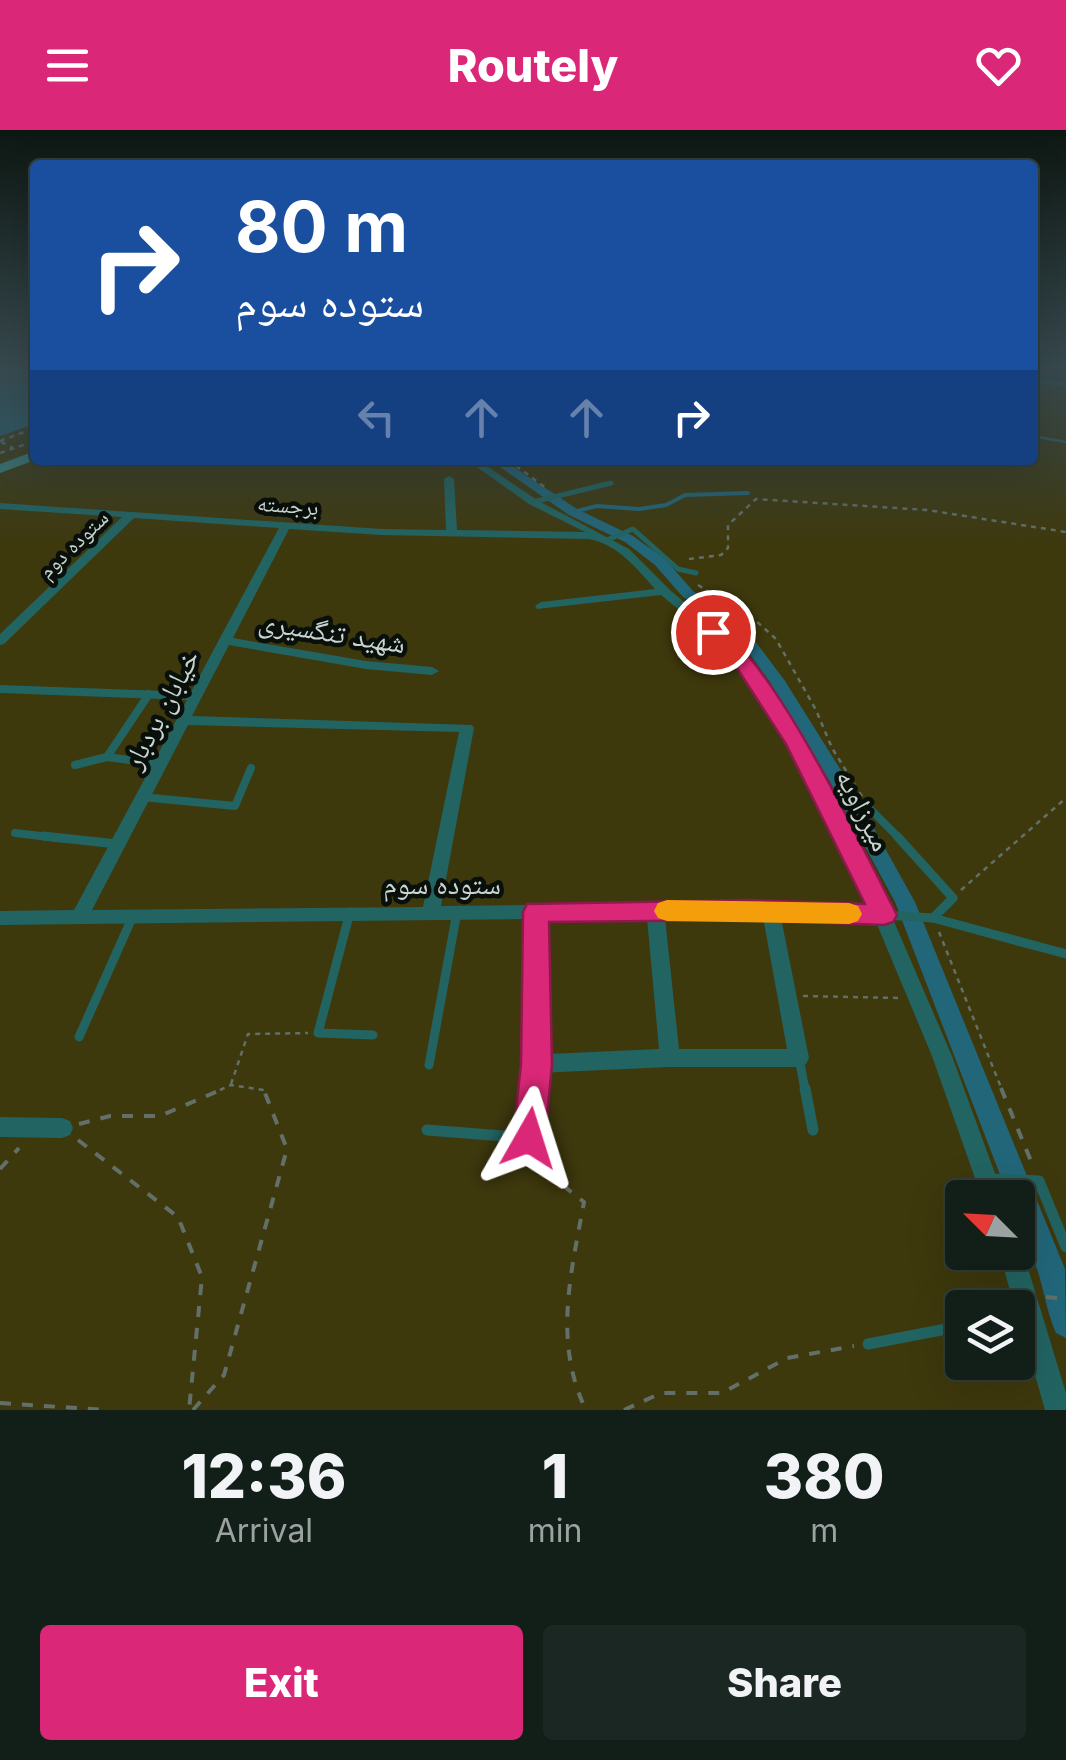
<!DOCTYPE html>
<meta charset="utf-8">
<style>
:root{--surface:#121f19;--page:#1b2722;--text:#f1f3f6;--muted:#9ca2a2;--line:#313d38;--accent:#db2777}
body{margin:0;font-family:Inter,"Noto Naskh Arabic",sans-serif;background:var(--page);color:var(--text);height:100vh;display:flex;flex-direction:column;font-size:38px;white-space:nowrap}
*{box-sizing:border-box;margin:0}
p{font-size:32px;color:var(--muted)}
.icon{flex:none;width:55px;height:55px;fill:none;stroke:currentColor;stroke-width:2;stroke-linecap:round;stroke-linejoin:round}
.map{position:relative;height:1280px;overflow:hidden}
.details{display:flex;flex-direction:column;background:var(--surface);flex:1}
.details>*{flex:none}
.guide{position:absolute;left:30px;top:30px;width:1008px;height:305px;border-radius:10px;box-shadow:0 10px 40px #0002,0 0 0 2px var(--line);background:#1a4fa0;color:#fff;overflow:hidden}
.needle{width:65px;rotate:294deg}
.fabs{position:absolute;left:945px;top:1050px;display:grid;gap:20px}
.fabs a{display:grid;place-items:center;width:90px;height:90px;border-radius:10px;background:var(--surface);box-shadow:0 10px 40px #0002,0 0 0 2px var(--line);font-size:50px}
.pin{position:absolute;display:grid;place-items:center;width:85px;height:85px;color:#fff;margin:-42px;border:5px solid #fff;border-radius:50%;box-shadow:0 2px 10px #0007}
.me{position:absolute;width:110px;margin:-55px;rotate:6deg;stroke-linejoin:round;filter:drop-shadow(0 0 8px #0008)}
.turn{display:flex;align-items:center;gap:35px;height:210px;padding:0 40px;font-size:45px}
.turn .icon{width:130px;height:130px;stroke-width:2.5}
.turn b{display:block;font-size:70px;line-height:85px}
.lanes{display:flex;align-items:center;height:95px;padding:0 40px;background:#0003;justify-content:center;gap:50px;direction:ltr}
.lanes .off{opacity:.35}
.eta{display:flex;justify-content:space-evenly;align-items:center;height:170px;text-align:center}
.eta b{font-size:60px;font-weight:800;line-height:70px}
.button{display:flex;gap:20px;margin-top:auto;padding:20px 40px}
.button a{flex:1;height:115px;border-radius:10px;background:var(--accent);color:#fff;font-size:40px;font-weight:800;line-height:115px;text-align:center}
.button a+a{background:var(--page);color:var(--text)}
header{display:flex;justify-content:space-between;align-items:center;height:130px;padding:0 40px;background:var(--accent);color:#fff;font-size:45px;font-weight:800}
.map>svg:first-child{display:block}
</style>
<header><svg class="icon" aria-label="menu" viewBox="0 0 24 24"><path d="M4 6h16M4 12h16M4 18h16"/></svg>Routely<svg class="icon" aria-label="heart" viewBox="0 0 24 24"><path d="M12 20l-8-8c-3-5 5-10 8-4 3-6 11-1 8 4z"/></svg></header>
<div class="map">
<svg width="1066" height="1280" viewBox="0 0 1066 1280">
<rect width="100%" height="100%" fill="#182921"/>
<path fill="#3e380d" fill-rule="evenodd" d="M0,236h35v94h997l1,-94h33v1044h-1066zM962,1068h56v54h-56zM962,1178h56v54h-56z"/>
<path fill="#22667a" d="M0,236h35v58l-35,12z"/>
<g fill="none" stroke-linecap="round" stroke-linejoin="round">
<path stroke="#22667a" stroke-width="2.5" d="M1032,306l34,6"/>
<path stroke="#22667a" stroke-width="4" d="M573,382l24,-6 42,3 27,-4 19,-10 63,-2"/>
<path fill="#22667a" fill-rule="evenodd" d="M490,330h13l74,49 56,27 32,23 28,32 50,34 42,56 62,99 68,122 150,367 1,69 -10,-5c-9,-20 -12,-43 -19,-64 -8,-25 -19,-45 -19,-71h-9l-114,-296 -66,-122 -59,-98 -37,-51 -50,-34 -28,-32 -30,-23 -56,-27z"/>
<g stroke="#627069" stroke-width="2.5" stroke-dasharray="5 5" stroke-linecap="butt">
<path d="M0,311l35,-13"/>
<path d="M1,312l12,6"/>
<path d="M0,323l35,-12"/>
<path d="M508,330l38,28"/>
<path d="M689,429l32,-4 7,-7v-23l28,-26 171,11 139,22"/>
<path d="M698,455l57,35 21,19 40,71 16,38 31,50"/>
<path d="M961,760l105,-92"/>
<path d="M939,802l63,158"/>
<path d="M803,866l97,2"/>
<path d="M231,954l17,-50 60,-1"/>
<path d="M220,960l11,-5 33,5"/>
</g>
<g stroke="#627069" stroke-width="4" stroke-dasharray="11 11" stroke-linecap="butt">
<path d="M1001,958l32,78"/>
<path d="M79,994l31,-8h50l65,-28"/>
<path d="M78,1010l100,77 24,60 -13,133"/>
<path d="M535,1023l7,16 42,33c-13,71 -31,140 2,208"/>
<path d="M0,1039l19,-21"/>
<path d="M1046,1167l20,2"/>
<path d="M0,1273l106,7"/>
<path d="M193,1280l31,-35 63,-226 -24,-61h-5"/>
<path d="M624,1280l37,-17h61l65,-35 67,-12"/>
</g>
<g stroke="#226462" stroke-width="5">
<path d="M533,372l78,-19"/>
<path d="M607,410l26,-11 45,40 18,4"/>
</g>
<g stroke="#226462" stroke-width="8">
<path d="M107,627l42,-63"/>
<path d="M75,635l32,-8 53,7"/>
<path d="M142,667l93,9 16,-38"/>
<path d="M870,679l30,30"/>
<path d="M15,703l51,6"/>
</g>
<g stroke="#226462" stroke-width="9">
<path d="M43,706l74,8"/>
<path d="M897,706l56,62 -20,20"/>
<path d="M350,782l-32,121 55,2"/>
<path d="M884,785l49,3 133,36"/>
<path d="M79,907l53,-119"/>
<path d="M799,928l6,32"/>
<path d="M429,935l28,-153"/>
<path d="M534,960l3,-26"/>
</g>
<g stroke="#226462" stroke-width="11">
<path d="M805,958l8,42"/>
<path d="M427,1000l102,8 5,-50"/>
<path d="M991,1049l48,2 27,66"/>
<path d="M868,1214l94,-18"/>
</g>
<g fill="#226462" fill-rule="evenodd">
<path d="M1032,248l34,4v4l-34,-4z"/>
<path d="M467,330h11l59,40 92,49 42,42 65,54 36,49 28,45 93,176 -1,2 60,139 52,142h-22l-50,-142 -56,-134 -95,-4 28,140 -3,6 -7,3h-129l-133,6 -7,-3 -3,-6v-145l-527,6v-14l74,-1 113,-210 -187,-7v-8l191,7 88,-164 -145,-10 -130,126 -4,1v-11l122,-117 -122,-8v-6l382,26 64,1 -2,-51 5,-3 5,3 3,51 128,2 -56,-28zM289,399l93,6 207,4c30,6 47,29 66,50l-114,13 -6,4 2,3 124,-14 57,47 30,36 49,83 72,147 -118,-5 -310,3 33,-178 -2,-3 -280,-9 37,-71 137,24 66,6 7,-4 -7,-4 -66,-6 -133,-23zM188,595l271,7 -36,175 -331,3zM763,787l24,132h-108l-14,-131zM647,788l12,131 -112,5 -2,-135z"/>
<path d="M0,987l62,1 8,3 3,7 -3,7 -8,3 -62,-1z"/>
<path d="M1018,1113l5,9 43,141v17h-21l-27,-95v-7h-3l-16,-56h19z"/>
</g>
<path fill="#388380" fill-rule="evenodd" d="M35,321v9l-35,13v-9z"/>
</g>
<linearGradient id="sky" x2="0" y2="1"><stop stop-color="#0d1712"/><stop offset="0.57" stop-color="#37494e"/><stop offset="1" stop-color="#37494e" stop-opacity="0"/></linearGradient>
<rect width="1066" height="415" fill="url(#sky)"/>
<path fill="#db2777" stroke="#8e194d" stroke-width="2.5" d="M713,497c53,16 155,232 184,288l-4,7 -9,3 -134,-5 -201,2 3,142 -7,74 -4,11 -12,4 -12,-4 -4,-11 8,-74 2,-152 4,-8 223,-4 115,4 -79,-160 -56,-87 -27,-25z"/>
<path fill="#f59e0b" d="M667,770l182,3 9,3 4,8 -4,7 -9,3 -182,-3 -9,-3 -4,-7 4,-8z"/>
<g text-anchor="middle" stroke-width="9" stroke-linejoin="round" paint-order="stroke">
<g font-size="22" fill="#cad4ce" stroke="#09100c">
<text transform="translate(288 375) rotate(4)" y="8">برجسته</text>
<text transform="translate(73 414) rotate(-44)" y="8">ستوده دوم</text>
</g>
<g font-size="28" fill="#cad4ce" stroke="#09100c">
<text transform="translate(332 502) rotate(9)" y="10">شهید تنگسیری</text>
<text transform="translate(161 579) rotate(-62)" y="10">خیابان بردبار</text>
<text transform="translate(864 680) rotate(63)" y="10">میرزاویه</text>
<text x="442" y="764">ستوده سوم</text>
</g>
</g>
</svg>
<div class="fabs">
<a><svg class="needle" viewBox="-14 -14 28 28"><path d="M0-13l5 13h-10z" fill="#e53935"/><path d="M0 13l5-13h-10z" fill="#9ca2a2"/></svg></a>
<a><svg class="icon" aria-label="layers" viewBox="0 0 24 24"><path d="M12 4l9 5-9 5-9-5zM3 14l9 5 9-5"/></svg></a>
</div>
<div class="pin" style="left:713px;top:502px;background:#d93025"><svg class="icon" aria-label="arrive" viewBox="0 0 24 24"><path d="M6 21V4h12l-3 4 3 4H6"/></svg></div>
<svg class="me" style="left:529px;top:1008px" viewBox="-20 -20 40 40"><path d="M0-17L14 15 0 8-14 15z" fill="#db2777" stroke="#fff" stroke-width="4"/></svg>
<div class="guide">
<div class="turn"><svg class="icon" aria-label="right" viewBox="0 0 24 24"><path d="M7 20v-9h11M14 6l5 5-5 5"/></svg><div><b>80 m</b>ستوده سوم</div></div>
<div class="lanes"><svg class="icon off" aria-label="left" viewBox="0 0 24 24"><path d="M17 20v-9H6M10 6l-5 5 5 5"/></svg><svg class="icon off" aria-label="ahead" viewBox="0 0 24 24"><path d="M12 20V5M6 11l6-6 6 6"/></svg><svg class="icon off" aria-label="ahead" viewBox="0 0 24 24"><path d="M12 20V5M6 11l6-6 6 6"/></svg><svg class="icon" aria-label="right" viewBox="0 0 24 24"><path d="M7 20v-9h11M14 6l5 5-5 5"/></svg></div>
</div>
</div>
<section class="details">
<div class="eta">
<div><b>12:36</b><p>Arrival</p></div>
<div><b>1</b><p>min</p></div>
<div><b>380</b><p>m</p></div>
</div>
<div class="button"><a>Exit</a><a>Share</a></div>
</section>
